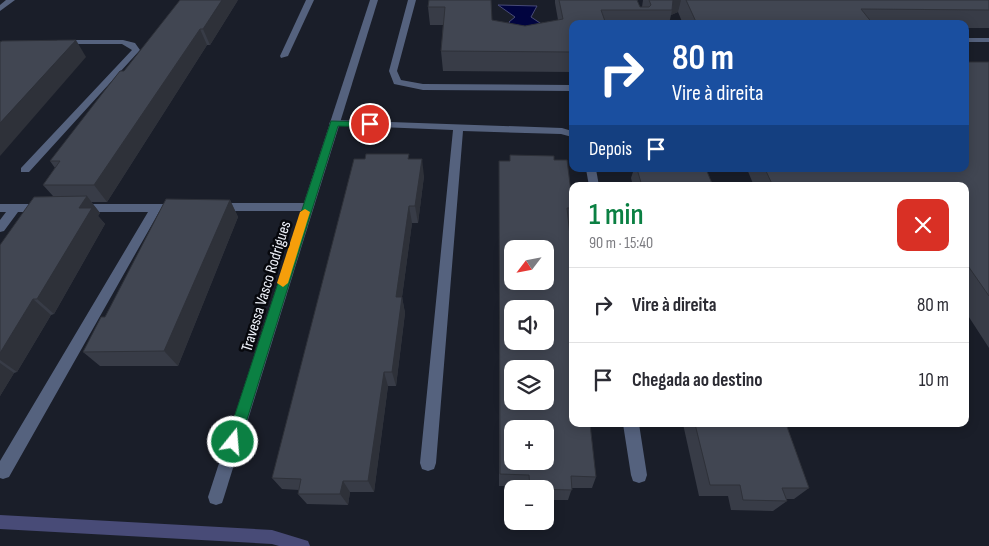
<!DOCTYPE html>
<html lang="pt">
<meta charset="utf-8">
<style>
:root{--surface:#fff;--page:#f7f7f7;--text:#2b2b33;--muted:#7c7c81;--line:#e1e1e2;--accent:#0b8043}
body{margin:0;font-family:"Sofia Sans Condensed",sans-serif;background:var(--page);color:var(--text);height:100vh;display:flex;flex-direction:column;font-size:19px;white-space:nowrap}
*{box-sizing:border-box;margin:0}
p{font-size:16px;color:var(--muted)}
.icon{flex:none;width:28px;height:28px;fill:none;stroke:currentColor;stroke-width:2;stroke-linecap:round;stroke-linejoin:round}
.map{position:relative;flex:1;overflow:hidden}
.details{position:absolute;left:569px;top:182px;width:400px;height:245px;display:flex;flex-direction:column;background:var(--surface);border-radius:10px;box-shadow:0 2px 12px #0003}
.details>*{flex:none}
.banner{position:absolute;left:569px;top:20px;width:400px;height:152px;border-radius:10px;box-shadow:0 2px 12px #0003;background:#1a4fa0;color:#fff;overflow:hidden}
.needle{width:32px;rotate:238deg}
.tools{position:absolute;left:504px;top:240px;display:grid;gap:10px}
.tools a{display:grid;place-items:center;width:50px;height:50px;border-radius:10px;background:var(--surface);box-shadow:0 2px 12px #0003;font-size:25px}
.pin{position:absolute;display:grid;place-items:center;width:42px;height:42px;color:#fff;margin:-21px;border:2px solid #fff;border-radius:50%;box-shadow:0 1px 5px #0007}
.me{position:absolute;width:55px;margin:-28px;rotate:17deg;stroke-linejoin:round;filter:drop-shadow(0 0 4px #0008)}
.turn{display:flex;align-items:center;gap:18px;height:105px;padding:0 20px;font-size:22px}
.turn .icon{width:65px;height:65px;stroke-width:2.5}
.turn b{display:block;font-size:35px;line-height:42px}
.then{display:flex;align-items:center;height:48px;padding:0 20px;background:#0003;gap:10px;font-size:19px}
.round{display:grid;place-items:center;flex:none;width:52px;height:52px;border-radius:10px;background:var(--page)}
.head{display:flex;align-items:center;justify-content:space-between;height:85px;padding:0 20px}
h1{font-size:30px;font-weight:600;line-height:38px;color:var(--accent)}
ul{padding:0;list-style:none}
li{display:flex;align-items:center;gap:15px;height:75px;padding:0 20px;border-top:1px solid var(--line)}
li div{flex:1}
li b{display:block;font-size:19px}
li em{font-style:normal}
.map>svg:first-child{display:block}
</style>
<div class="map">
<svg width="989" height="546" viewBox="0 0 989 546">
<rect width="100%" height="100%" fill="#1a1e29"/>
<path fill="#01043f" stroke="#484b77" d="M498,5l39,1 -6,11 18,12 -38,-3 -2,-4 6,-5z"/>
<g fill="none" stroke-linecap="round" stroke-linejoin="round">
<path fill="#484b77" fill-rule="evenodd" d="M0,515l272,15 36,11 2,5h-31l-7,-2 -272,-15z"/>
<g fill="#55627e" fill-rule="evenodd">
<path d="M6,0h9l-15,11v-6z"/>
<path d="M306,0h8l-26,56 -7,2 -1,-2z"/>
<path d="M408,0h8l-19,71 4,9 22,4 149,1v6l-149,-1 -29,-6 -5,-13z"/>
<rect x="965" y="38" width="24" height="4"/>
<path d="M57,40h66l12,3 5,7 -111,122h-8v-4l111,-118 -10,-6h-65z"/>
<path d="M334,120l228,8 10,3v6l-11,-3 -98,-3 -27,332 -2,6 -6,2 -6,-2 -2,-6 33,-333 -122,-5 -2,-2z"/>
<path d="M586,169h10l3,17h-10z"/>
<path d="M216,203h90l6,4 -6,4h-90l-6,-4z"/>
<path d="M0,204h41l6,4 -6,4h-23l-14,19 -4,1v-12l6,-8h-6z"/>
<path d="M79,204h100l6,4 -6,4h-20l-150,265 -6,2 -3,-1v-17l148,-249h-69l-6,-4z"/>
<path d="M623,424h16l8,51 -2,6 -6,2 -6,-2 -2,-6z"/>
</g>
<path fill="#55627e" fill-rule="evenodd" d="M370,0h8l-154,497 -2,6 -6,2 -6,-2 -2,-6z"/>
</g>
<g fill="#383c47">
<path d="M238,0l-28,45h-3l-100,157h-16l9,11 -2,3 7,8 -51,90 -3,1 -34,57 -3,1 -14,23v-151l53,-49 -10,-11 12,-17 -5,-7 74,-90z"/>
<path d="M429,0l63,20 33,6 33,-6 -3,-17v-3h82l3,7h2l1,-7h346v28h-24v-4h-282l-5,-12 -7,3 -2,9h-97v48l-129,-1 -2,-20 2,-26h-13l-2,-18z"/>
<path d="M989,62v286l-24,-37v-125h-211l-7,-17h218z"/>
<path d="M510,155l44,5 18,40v14l-1,11h-2l3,199 24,53 -4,11h-20l-4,12h-23v-11h-18v-3h-28v-325h11z"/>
<path d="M365,159h45l14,17 -6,47h-6l-10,74 3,16 -9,73h-8l-14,106h-24l-2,13 -41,-1 -9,-10 1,-4 -17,-1 -10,-11z"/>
<path d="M634,169h72l7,17h-80l-2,-8z"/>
<path d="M230,200l8,17 -60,149h-78l-17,-14 22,-35z"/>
<path d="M683,424h103l23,64 -15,11h-8l1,2 -14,10 -42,-1 -3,-14h-29z"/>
</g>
<g fill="#2e3139">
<path d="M222,0h16l-28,45 -7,-16z"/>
<path d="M673,0h8l-3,12 -7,3 1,-5z"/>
<path d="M200,29l7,16 -100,157 -13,-17z"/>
<path d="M76,40l10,17 -86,99v-33z"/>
<path d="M422,159l2,17 -6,47 -3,-17z"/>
<path d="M87,196l13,17 -2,3 7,8 -51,90 -17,-15 42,-91z"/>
<path d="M230,200l8,17 -60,149 -14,-15z"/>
<path d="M409,206l3,17 -10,74 3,16 -9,73 -4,-14 4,-75z"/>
<path d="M33,299l18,16 -34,57 -17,-12v-7z"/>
<path d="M0,363l14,10 -14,23z"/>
<path d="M384,372l4,14 -14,106 -6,-11z"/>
<path d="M343,481l7,11 -2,13 -8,-11z"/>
</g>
<g fill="#414652" stroke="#2e3139" fill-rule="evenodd">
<path d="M180,0h42l-19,29h-3l-106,156h-51l17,-24h-10l55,-71 15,-19h4z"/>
<path d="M429,0h62l1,20 33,6 38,-7 -4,-19h78l3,7h9l2,-2 -2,-5h24l-1,10h-71l5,14h-34v28l-131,-1 4,-44h-17z"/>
<path d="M686,0h303v10l-128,-1 12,15h-176z"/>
<path d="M76,40l-76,83v-81l2,-1z"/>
<path d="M965,62h24v234l-23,-33h-1v-77h-192l-8,-17h200z"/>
<path d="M366,154h43l-1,5h14l-7,47h-6l-13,91h6l-10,75h-8l-16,109h-25l-3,13h-42l3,-15 -29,-1 82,-319h11z"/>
<path d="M510,155l44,1v4h13l5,40v8h-5l5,47v169h18l6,53 -25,-1 1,14 -42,-1 -1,-14 -29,-1 -1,-313h11zM512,249h33v32h-33zM512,309h33v32h-33zM512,369h33v32h-33zM512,429h33v32h-33z"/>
<path d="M637,169h69l7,17h-71z"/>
<path d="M87,196l-8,12h13l-55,91h-4l-33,54v-108l34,-48z"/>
<path d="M166,199l64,1 -66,151 -81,1 18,-35h4z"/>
<path d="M695,424h91l23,64h-27l5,13 -44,-1 -3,-15h-30z"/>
</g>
<path fill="#0b8043" stroke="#07532c" d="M331,121l39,1 4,2 -4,3 -32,-1 -98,316 -2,5 -5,2 -5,-2 -2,-5z"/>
<path fill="#f59e0b" d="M305,209l5,3 -22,71 -5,4 -6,-4 23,-71z"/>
<g text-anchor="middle" stroke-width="5" stroke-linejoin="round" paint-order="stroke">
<g font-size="16" fill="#eef1f9" stroke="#07080d">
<text transform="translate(265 286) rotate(-73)" y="6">Travessa Vasco Rodrigues</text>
</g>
</g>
</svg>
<div class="tools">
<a><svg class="needle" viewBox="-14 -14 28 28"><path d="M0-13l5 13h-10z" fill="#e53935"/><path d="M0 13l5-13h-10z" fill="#7c7c81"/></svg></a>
<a><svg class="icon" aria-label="sound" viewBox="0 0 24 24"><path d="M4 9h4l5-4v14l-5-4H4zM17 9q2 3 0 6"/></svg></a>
<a><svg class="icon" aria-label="layers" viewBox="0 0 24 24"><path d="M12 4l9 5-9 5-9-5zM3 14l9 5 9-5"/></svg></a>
<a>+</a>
<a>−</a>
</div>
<div class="pin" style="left:370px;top:124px;background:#d93025"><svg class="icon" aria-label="arrive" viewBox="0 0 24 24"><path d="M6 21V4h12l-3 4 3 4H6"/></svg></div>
<svg class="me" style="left:233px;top:442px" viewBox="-20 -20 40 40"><circle r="17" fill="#0b8043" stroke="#fff" stroke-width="3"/><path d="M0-11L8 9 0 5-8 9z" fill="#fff"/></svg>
<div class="banner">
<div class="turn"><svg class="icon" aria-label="right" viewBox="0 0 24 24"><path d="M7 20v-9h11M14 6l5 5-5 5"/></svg><div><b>80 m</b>Vire à direita</div></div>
<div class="then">Depois<svg class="icon" aria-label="arrive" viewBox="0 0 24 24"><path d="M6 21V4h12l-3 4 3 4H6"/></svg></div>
</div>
<section class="details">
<div class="head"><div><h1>1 min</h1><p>90 m · 15:40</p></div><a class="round" style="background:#d93025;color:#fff"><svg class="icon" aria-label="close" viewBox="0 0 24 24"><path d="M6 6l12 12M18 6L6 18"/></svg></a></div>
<ul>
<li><svg class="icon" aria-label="right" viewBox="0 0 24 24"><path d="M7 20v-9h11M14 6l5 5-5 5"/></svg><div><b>Vire à direita</b></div><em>80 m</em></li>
<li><svg class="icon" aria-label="arrive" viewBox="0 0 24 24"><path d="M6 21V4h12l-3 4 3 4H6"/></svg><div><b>Chegada ao destino</b></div><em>10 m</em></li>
</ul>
</section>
</div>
